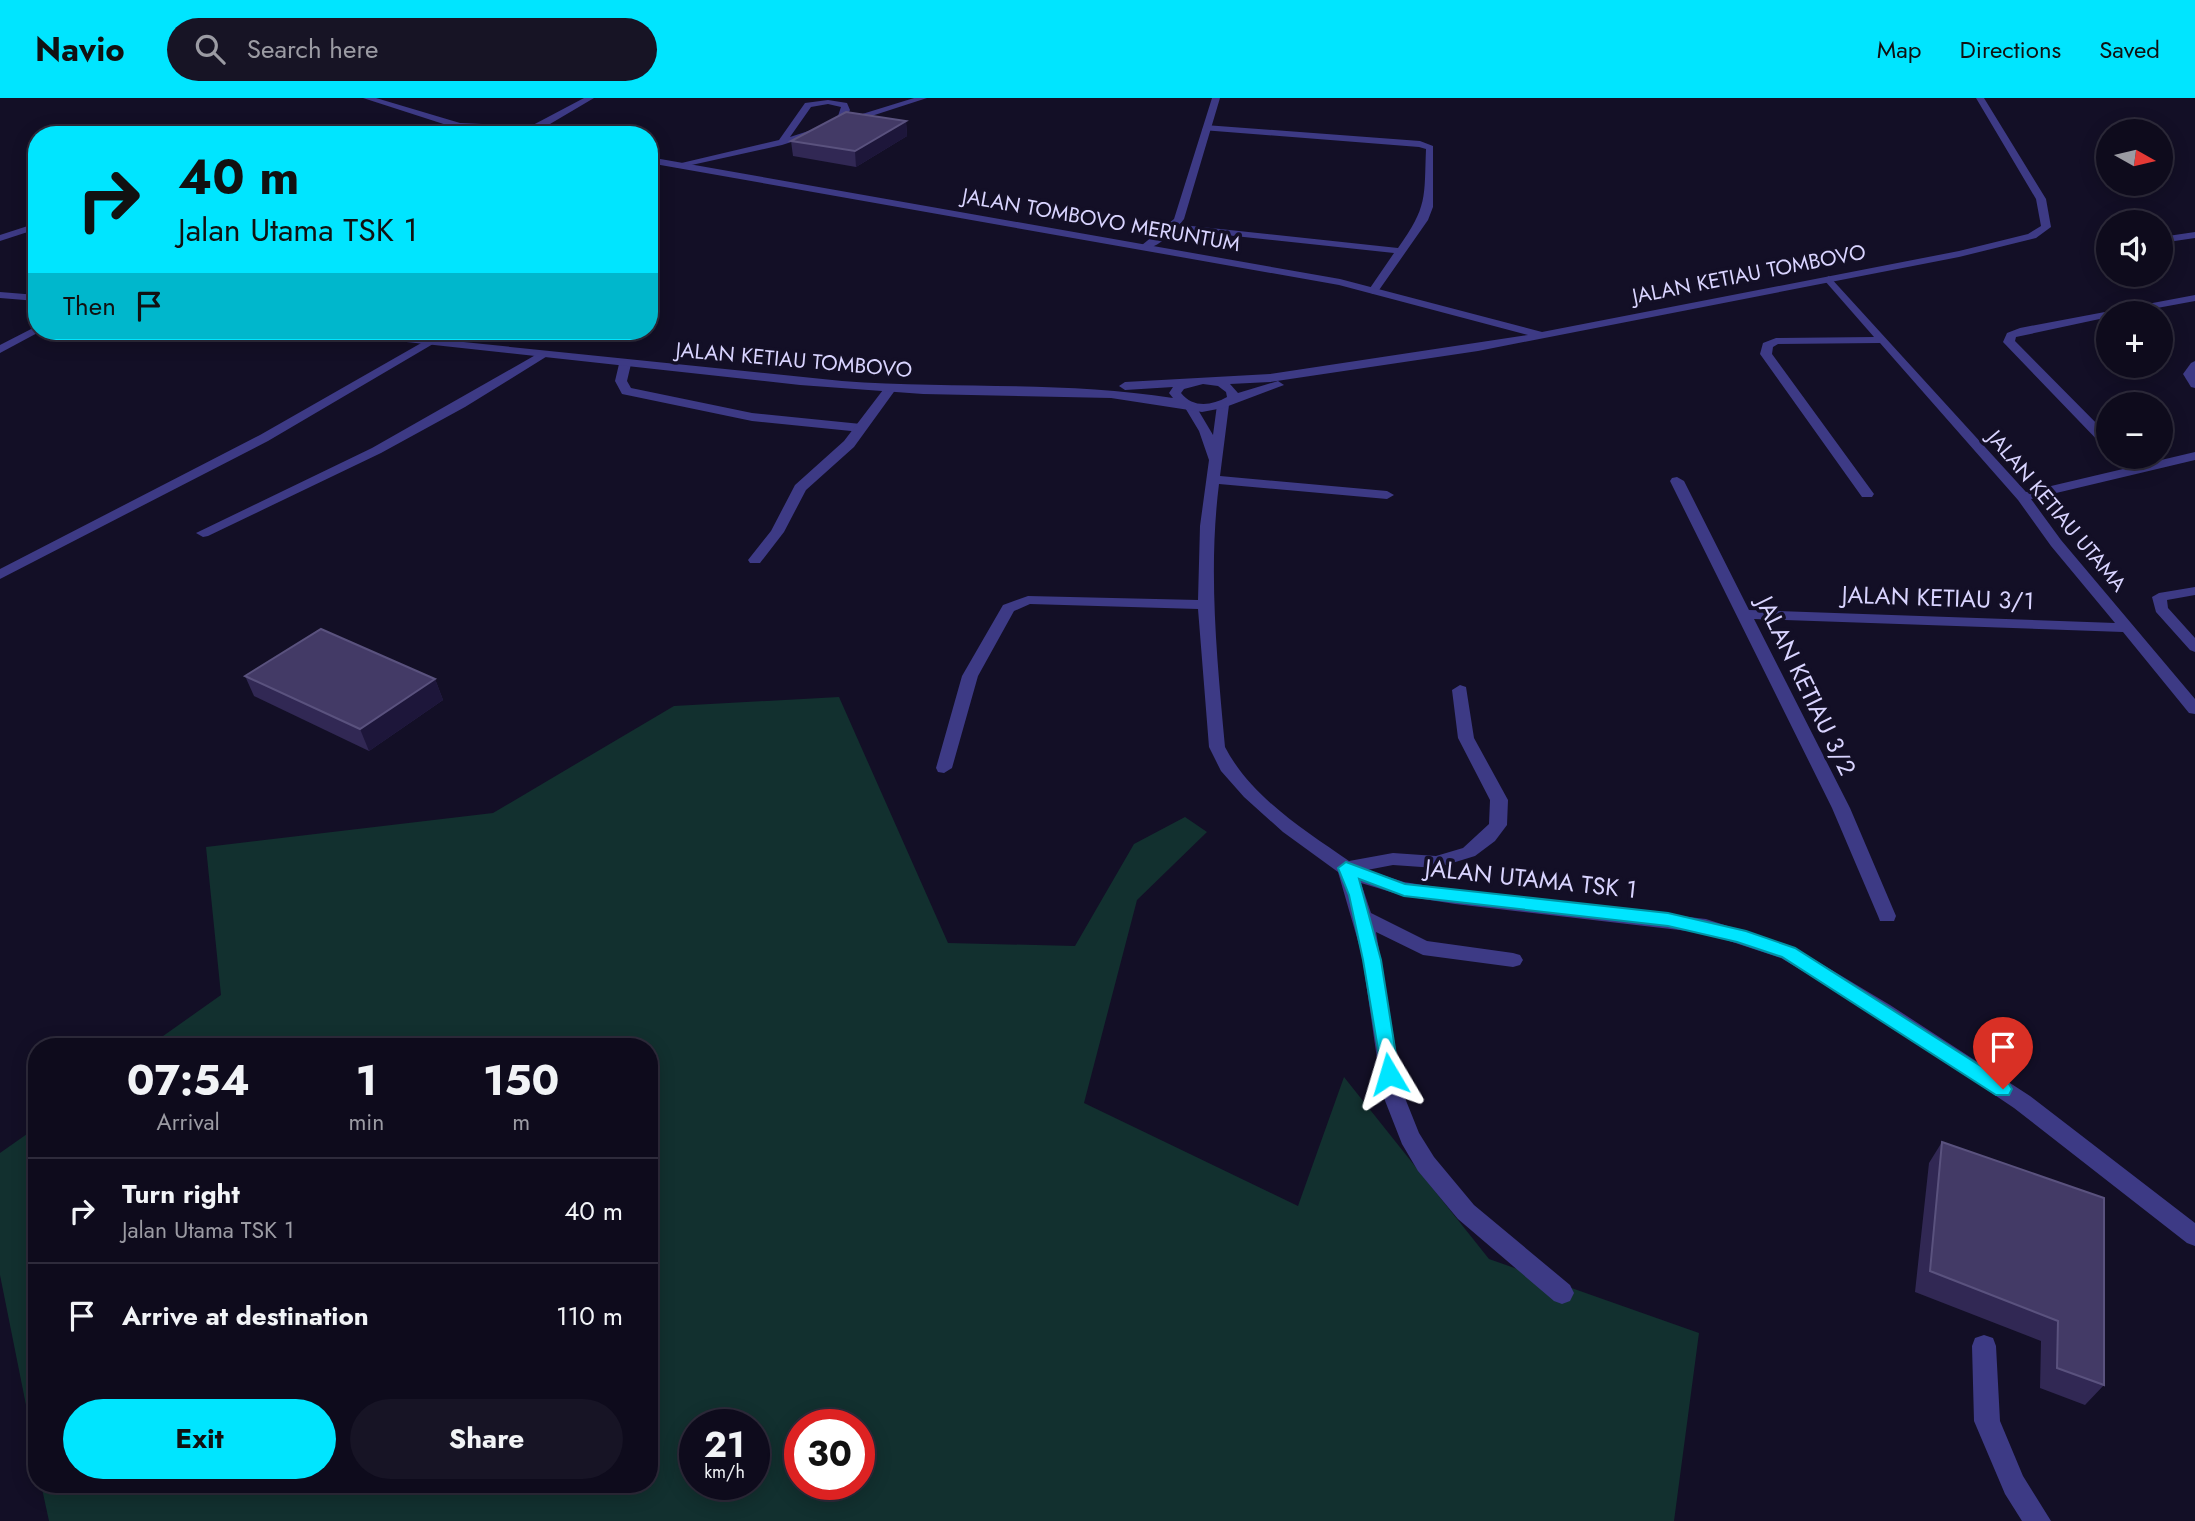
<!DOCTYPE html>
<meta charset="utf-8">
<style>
:root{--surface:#0e0b1c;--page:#171425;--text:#f1f3f6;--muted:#9b9ba3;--line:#2e2b3b;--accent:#00e5ff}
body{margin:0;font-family:Jost,sans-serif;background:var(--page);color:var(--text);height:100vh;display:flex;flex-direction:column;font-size:26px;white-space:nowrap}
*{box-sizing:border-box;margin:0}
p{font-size:23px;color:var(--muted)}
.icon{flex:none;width:38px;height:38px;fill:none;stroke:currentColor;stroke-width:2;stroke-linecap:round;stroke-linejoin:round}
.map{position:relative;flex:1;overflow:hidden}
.side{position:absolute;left:28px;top:940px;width:630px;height:455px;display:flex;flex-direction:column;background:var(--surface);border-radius:28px;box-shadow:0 4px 18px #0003,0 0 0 2px var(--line)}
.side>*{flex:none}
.banner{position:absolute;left:28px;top:28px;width:630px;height:214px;border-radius:28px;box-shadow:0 4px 18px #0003,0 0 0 2px var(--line);background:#00e5ff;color:#111;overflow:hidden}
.needle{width:46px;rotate:98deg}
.fabs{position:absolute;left:2096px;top:21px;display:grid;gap:14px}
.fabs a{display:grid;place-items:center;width:77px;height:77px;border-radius:50%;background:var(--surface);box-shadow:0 4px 18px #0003,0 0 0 2px var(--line);font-size:35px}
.speed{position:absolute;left:679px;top:1311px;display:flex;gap:14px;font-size:35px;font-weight:700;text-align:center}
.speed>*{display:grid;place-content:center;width:91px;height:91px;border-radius:50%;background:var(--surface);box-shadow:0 4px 18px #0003,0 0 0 2px var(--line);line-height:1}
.speed small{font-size:18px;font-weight:400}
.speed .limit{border:10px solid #d22;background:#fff;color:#111}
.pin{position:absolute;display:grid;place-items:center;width:60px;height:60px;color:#fff;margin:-72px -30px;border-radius:50% 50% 50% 0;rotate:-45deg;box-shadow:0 0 7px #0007}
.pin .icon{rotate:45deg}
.me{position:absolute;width:77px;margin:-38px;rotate:353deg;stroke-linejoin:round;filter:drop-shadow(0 0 5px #0008)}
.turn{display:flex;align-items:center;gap:24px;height:147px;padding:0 35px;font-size:32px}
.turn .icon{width:91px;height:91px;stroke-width:2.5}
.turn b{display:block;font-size:49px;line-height:60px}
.then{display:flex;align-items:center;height:66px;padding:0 35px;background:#0003;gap:14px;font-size:26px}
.eta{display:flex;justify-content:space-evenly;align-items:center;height:119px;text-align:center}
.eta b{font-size:42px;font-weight:700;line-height:49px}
.action{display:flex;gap:14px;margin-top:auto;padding:14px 35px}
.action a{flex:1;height:80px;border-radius:42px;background:var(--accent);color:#111;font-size:28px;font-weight:700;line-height:80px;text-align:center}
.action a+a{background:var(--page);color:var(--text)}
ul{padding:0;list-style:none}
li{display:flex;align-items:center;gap:21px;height:105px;padding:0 35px;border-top:2px solid var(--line)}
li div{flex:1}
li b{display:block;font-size:26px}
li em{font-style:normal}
header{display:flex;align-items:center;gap:42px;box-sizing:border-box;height:98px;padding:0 35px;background:var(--accent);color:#111}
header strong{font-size:33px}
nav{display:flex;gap:38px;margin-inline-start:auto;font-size:24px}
.search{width:490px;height:63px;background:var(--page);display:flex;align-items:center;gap:18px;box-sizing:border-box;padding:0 24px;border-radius:38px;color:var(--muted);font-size:26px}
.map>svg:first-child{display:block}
</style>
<header>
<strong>Navio</strong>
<div class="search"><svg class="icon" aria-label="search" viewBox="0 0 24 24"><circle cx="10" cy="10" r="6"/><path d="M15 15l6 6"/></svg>Search here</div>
<nav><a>Map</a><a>Directions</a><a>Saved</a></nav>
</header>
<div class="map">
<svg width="2195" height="1423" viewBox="0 0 2195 1423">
<rect width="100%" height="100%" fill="#130f26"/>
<g fill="#12302f" fill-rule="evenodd">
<path d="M839,599l109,246 127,3 59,-102 51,-27 22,15 -70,68 -53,203 214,103 46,-129 145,182 210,74 -25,188h-1625l-8,-37h608v-438h-500l72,-51 -15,-148 287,-34 181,-107zM695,1326h59v60h-59zM800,1326h59v60h-59z"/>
<path d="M37,1029v333l-37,-185v-122z"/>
</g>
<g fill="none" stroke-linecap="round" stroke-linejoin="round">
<g fill="#3d3a85" fill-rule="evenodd">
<path d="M914,0h13l-145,47 -104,23 -5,-3 106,-25 26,-37 23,-3 19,3 3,7 -4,9zM828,6l13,3 -5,15 -46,15 21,-30z"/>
<path d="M1205,27l215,16 13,5v61l-5,13 -51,73 -4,1 -5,-3 26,-38 -225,-24v-4l4,-1 225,24c30,-42 26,-50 28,-99l-7,-2 -217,-17z"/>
<path d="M37,228v5h4l-41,22v-8z"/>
<path d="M625,262l6,4 -4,17 4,7 121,25 109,11 6,4 -6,4 -109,-11 -130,-27 -7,-13 4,-17z"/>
</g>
<g fill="#3d3a85" fill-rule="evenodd">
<path d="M363,0h13l84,25 67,3 4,3 -4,3 -68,-3z"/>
<path d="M1212,0h8l-36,121c-8,11 -27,31 -42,30v-4l32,-26z"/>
<path d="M37,125v6l-37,12v-6z"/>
<path d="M2195,134v6l-34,5v-6z"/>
<path d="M1829,178l197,216 169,-40v8l-164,39 30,41 134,159v15l-6,-1 -66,-81 -369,-13 96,189 46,108 -2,5h-14l-2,-5 -46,-108 -162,-327 2,-3 5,-1 7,4 65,129 366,13 -64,-77 -33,-46 -138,-157 -102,1 -5,3 -1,7 102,140 -2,3h-10l-102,-143 3,-11 13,-5 98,-1 -49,-56 -1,-2z"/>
<path d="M2195,197v6l-65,12h-21v4l-93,20 -1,4 94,95v12l-5,-1 -101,-105 4,-9 13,-5z"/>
<path d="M423,244l10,2 -165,97 -268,138v-10l260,-134z"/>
<path d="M539,255l10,2 -84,52 -84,46 -173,83 -5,1 -7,-4 176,-85z"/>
<path d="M2195,263v27l-4,-1 -8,-13 8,-11z"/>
<path d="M886,288l10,3 -42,58 -48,43 -22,42 -24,31h-10l-2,-3 23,-29 24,-46 49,-44z"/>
<path d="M1223,303l6,4 -9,71 167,15 7,4 -7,4 -168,-15c-11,88 -2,174 6,263 26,50 79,83 124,114l44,-8 43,3 27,-8 26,-24 1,-24 -32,-62 -6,-48 8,-5 6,2 8,51 34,62 -1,25 -12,16 -20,15 -39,12 -43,-3 -26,5 37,12 51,8 251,29 89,29 95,57 140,91 165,127v23l-8,-3 -173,-135 -138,-93 -95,-57 -76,-25 -250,-29 -51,-8 -43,-13 10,30 56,28 86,12 7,2 3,5 -3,5 -7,2 -90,-12 -47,-23 27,161 16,40 15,24 40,48 96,80 4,8 -4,8 -8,3 -8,-3 -96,-82 -40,-48 -16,-27 -20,-51 -20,-138 -24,-83 -55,-40 -39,-35 -23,-26 -12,-24 -11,-138 -168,-5 -16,7 -36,65 -26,92 -8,5 -6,-1 -2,-4 26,-92 41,-71 25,-9 170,4 2,-74 9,-66 -10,-29 -15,-25 10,-3 19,32 4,-30z"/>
<path d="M2195,489v8l-28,5 1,8 27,30v14l-5,-2 -34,-38 -4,-15 7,-4z"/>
<path d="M1984,1237l9,3 3,8 4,75 23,55 28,45h-29l-17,-27 -31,-73 -2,-75 3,-8z"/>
</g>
<g fill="#3d3a85" fill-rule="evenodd">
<path d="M584,0h10l-44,26 15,3 1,8 -21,-6 -31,6z"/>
<path d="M1976,0h8l62,101 5,28 -15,11 -77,19 -481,94 -208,31 -40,2 8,9 40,-12 6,4 -61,23 -21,4 -91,-14 -188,-4 -123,-9 -467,-51 -6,-3h29l486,50c110,8 222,0 331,17l-4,-5 4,-6 -48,3 -6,-4 6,-4 145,-8 258,-39 -189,-50 -690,-122v-6l691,122 202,53 417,-81 69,-17 13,-8 -5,-27zM1203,286l15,2 8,6 1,5c-16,9 -34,11 -46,-4l3,-4z"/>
<path d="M0,194l37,3v6l-37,-3z"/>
</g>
</g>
<g fill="#312854">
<path d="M906,23l1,15 -51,31 -63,-11 -2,-15z"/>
<path d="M245,578l190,3 8,21 -74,51 -115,-55z"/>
<path d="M1942,1044l162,243 -19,20 -45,-17 1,-47 -126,-49 14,-129z"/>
</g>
<g fill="#1d163a">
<path d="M906,23l1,15 -51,31 -1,-16z"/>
<path d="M435,581l8,21 -74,51 -9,-22z"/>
</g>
<g fill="#433a66" stroke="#5a527e" stroke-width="2">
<path d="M846,14l60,9 -51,30 -64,-10z"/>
<path d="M321,531l114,50 -75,50 -115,-53z"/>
<path d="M1942,1044l162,56v187l-47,-17 1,-47 -128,-50z"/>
</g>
<path fill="#00e5ff" stroke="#0095a6" stroke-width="2" d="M1346,764l59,22 263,29 78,18 49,17 214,136 3,5 -3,6h-13l-214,-138 -45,-15 -69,-16 -264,-30 -45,-17 22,81 18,114 -3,5h-13l-20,-119 -14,-65 -11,-27z"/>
<g text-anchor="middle" stroke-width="7" stroke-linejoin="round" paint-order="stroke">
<g font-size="21" fill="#d9d4ff" stroke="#130f26">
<text transform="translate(1101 122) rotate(10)" y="7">JALAN TOMBOVO MERUNTUM</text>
<text transform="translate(1749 176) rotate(-11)" y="7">JALAN KETIAU TOMBOVO</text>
<text transform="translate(794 262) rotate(5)" y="7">JALAN KETIAU TOMBOVO</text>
<text transform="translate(2057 413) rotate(50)" y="7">JALAN KETIAU UTAMA</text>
</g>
<g font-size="24" fill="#d9d4ff" stroke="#130f26">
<text transform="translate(1938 500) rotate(2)" y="8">JALAN KETIAU 3/1</text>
<text transform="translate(1806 588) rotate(64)" y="8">JALAN KETIAU 3/2</text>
<text transform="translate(1531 781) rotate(6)" y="8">JALAN UTAMA TSK 1</text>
</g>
</g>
</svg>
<div class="fabs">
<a><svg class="needle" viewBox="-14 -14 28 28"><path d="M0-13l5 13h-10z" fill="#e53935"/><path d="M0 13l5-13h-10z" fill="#9b9ba3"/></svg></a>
<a><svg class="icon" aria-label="sound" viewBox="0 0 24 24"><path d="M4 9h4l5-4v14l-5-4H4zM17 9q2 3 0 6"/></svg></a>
<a>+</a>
<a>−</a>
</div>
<div class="speed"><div>21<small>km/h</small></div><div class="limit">30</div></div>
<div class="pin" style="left:2003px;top:991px;background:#d93025"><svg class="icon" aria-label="arrive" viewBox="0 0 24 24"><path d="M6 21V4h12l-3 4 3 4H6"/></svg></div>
<svg class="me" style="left:1389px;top:976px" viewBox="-20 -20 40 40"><path d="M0-17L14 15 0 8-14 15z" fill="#00e5ff" stroke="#fff" stroke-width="4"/></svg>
<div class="banner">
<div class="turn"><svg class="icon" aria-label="right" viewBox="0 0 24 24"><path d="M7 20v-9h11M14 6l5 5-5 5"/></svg><div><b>40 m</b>Jalan Utama TSK 1</div></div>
<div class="then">Then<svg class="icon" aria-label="arrive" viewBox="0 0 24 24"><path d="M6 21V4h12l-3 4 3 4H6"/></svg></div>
</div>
<section class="side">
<div class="eta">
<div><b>07:54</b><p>Arrival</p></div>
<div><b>1</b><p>min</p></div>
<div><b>150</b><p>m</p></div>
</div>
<ul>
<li><svg class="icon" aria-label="right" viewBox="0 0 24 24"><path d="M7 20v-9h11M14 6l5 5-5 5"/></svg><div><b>Turn right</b><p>Jalan Utama TSK 1</p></div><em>40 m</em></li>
<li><svg class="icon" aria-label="arrive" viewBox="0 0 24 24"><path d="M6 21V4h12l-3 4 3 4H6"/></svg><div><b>Arrive at destination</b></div><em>110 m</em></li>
</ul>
<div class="action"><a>Exit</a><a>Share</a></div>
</section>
</div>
